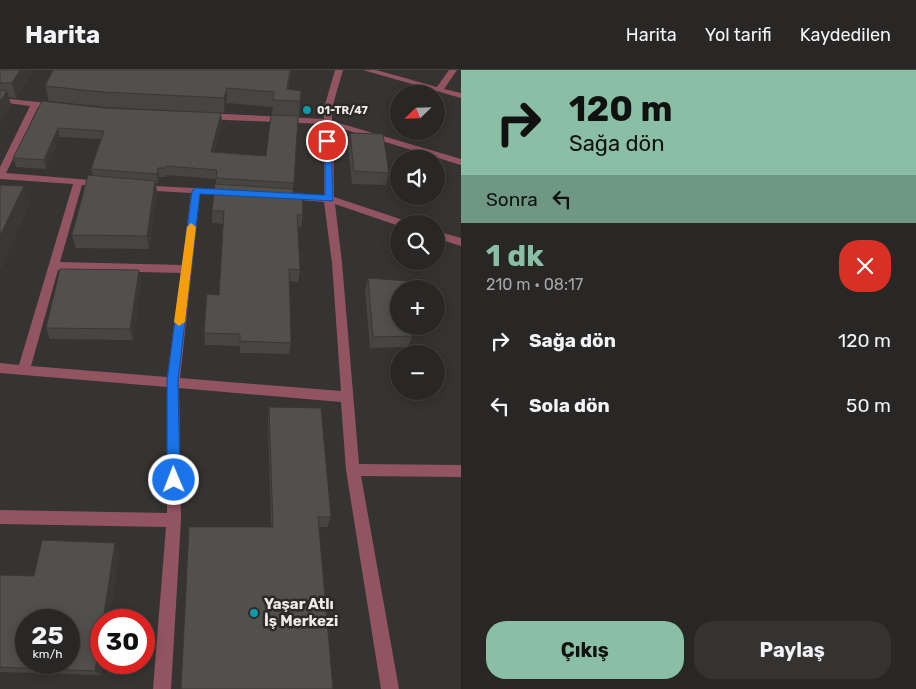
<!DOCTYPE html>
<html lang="tr">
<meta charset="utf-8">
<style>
:root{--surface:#282726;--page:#343332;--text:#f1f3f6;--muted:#a5a5a7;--line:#444443;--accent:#8abfa5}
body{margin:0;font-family:Rubik,sans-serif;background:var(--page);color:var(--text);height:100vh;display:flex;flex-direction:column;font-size:19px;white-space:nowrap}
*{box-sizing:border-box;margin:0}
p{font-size:16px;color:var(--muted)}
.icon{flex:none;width:28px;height:28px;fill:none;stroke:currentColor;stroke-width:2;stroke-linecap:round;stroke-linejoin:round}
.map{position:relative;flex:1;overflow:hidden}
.side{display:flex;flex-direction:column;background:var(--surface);width:455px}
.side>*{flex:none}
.hud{background:#8abfa5;color:#111;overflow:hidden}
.needle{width:32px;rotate:247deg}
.buttons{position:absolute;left:390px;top:15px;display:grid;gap:10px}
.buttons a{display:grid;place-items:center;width:55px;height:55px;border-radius:50%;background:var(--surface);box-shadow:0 2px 12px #0003,0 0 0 1px var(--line);font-size:25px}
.speed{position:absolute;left:15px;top:539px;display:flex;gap:10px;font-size:25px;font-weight:700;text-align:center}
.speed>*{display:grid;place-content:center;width:65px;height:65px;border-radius:50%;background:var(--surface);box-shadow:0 2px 12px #0003,0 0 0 1px var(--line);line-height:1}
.speed small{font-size:12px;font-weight:400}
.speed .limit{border:8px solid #d22;background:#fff;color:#111}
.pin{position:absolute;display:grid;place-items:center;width:42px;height:42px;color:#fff;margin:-21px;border:2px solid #fff;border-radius:50%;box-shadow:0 1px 5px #0007}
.me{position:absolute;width:55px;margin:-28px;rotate:359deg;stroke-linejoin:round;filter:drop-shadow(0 0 4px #0008)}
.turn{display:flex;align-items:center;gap:18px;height:105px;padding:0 25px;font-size:22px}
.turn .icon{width:65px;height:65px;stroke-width:2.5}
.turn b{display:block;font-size:35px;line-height:42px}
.then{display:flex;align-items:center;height:48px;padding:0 25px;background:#0003;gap:10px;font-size:19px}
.round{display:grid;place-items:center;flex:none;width:52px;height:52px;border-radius:20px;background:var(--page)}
.head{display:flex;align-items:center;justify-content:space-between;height:85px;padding:0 25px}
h1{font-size:30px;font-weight:700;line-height:38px;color:var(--accent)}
.primary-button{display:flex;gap:10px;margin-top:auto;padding:10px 25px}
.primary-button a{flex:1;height:58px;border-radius:20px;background:var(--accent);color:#111;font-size:20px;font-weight:700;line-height:58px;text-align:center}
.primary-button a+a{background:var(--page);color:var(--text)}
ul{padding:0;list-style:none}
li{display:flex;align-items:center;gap:15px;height:65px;padding:0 25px}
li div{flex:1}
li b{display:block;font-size:19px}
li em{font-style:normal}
header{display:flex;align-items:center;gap:30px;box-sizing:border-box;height:70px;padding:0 25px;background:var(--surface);border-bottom:1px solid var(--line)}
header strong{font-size:24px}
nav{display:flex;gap:28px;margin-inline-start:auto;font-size:18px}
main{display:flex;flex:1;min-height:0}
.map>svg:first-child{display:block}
</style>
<header>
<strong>Harita</strong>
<nav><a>Harita</a><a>Yol tarifi</a><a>Kaydedilen</a></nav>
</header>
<main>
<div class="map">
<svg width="461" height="619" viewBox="0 0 461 619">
<rect width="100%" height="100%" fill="#363432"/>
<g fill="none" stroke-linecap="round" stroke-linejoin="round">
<g fill="#935462" fill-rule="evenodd">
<path d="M335,0h8l-11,38v13l129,38v6l-128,-39 1,71 75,25 1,2h-11v2l-64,-22 7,59 17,201 102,1v12l-100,-1 38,213h-18l-35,-219 -5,-68 -162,-14 2,132 -10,169h-18l13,-162 -166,-3v-14l167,3v-126l-167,-14v-10l19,2 54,-181 -73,-5v-12l30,-61 -30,-4v-4l57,6 4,3 -4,3 -19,-3 -32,66 96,8 5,3 -5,3 -20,-2 -22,77 122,3 9,-72 -51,-3 -5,-3 2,-2 92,5 5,3 -5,3 -29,-2 -20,184 161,13 -9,-128 -8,-61 -37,-3 -5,-3 5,-3 37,3v-72l-120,-5 -4,-3 4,-3 120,6v-11zM58,200l123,3 -14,104 -136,-11z"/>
<path d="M363,0h13l61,17 12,-17h8l-13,19 17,4v5z"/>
<path d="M436,161l25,7v8l-25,-8z"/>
</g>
</g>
<g fill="#474542">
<path d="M0,0h33l-17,28 -7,-1 2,8 -11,19z"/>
<path d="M291,0l-3,19 13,2 -8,98v3l10,23 -2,12h-3l2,43 -2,12 -9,-1 2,62 -2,11 -49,-1v-7l-35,-1 -1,-12 15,-38 4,-71 -11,-1v-12l4,-27v-5l-49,-4 -1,2h-7l-1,6h-2l1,10 -8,56 -73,-1 -4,-13 21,-59 -2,-7 10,-30 -41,-2 -14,32 -30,-2 -3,-9 29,-57 180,21 -8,30 52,4 7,-49 -46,-4 -3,10 -118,-6 -57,-6 -4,-15z"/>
<path d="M350,63l39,40 -3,12 -34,-1 -4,-39z"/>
<path d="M368,208l44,58 -4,11 -38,1 -5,-58z"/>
<path d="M141,212l-8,58 -83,-1 -4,-11z"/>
<path d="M269,337l62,110 -4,10h-56l-3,-107z"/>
<path d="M119,482l-10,68h-8v42h2l-2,13 -101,-3v-97l34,1z"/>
</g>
<g fill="#393836">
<path d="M20,0h13l-17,28 -4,-15z"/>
<path d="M227,18v15l-3,10v-15z"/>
<path d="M7,21l4,14 -11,19v-22z"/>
<path d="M221,43l1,9 -11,39v-9z"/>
<path d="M58,58l2,9 -14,32 -2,-9z"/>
<path d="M158,98l1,9 -1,6 -1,-9z"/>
<path d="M155,111l2,12 -8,56 -2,-13z"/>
<path d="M24,116l6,18 -30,67v-35z"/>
<path d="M139,200l2,12 -8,58 -3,-11z"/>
<path d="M115,473l4,9 -10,68h-6z"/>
<path d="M101,562v30h2l-2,13 -6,-4z"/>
</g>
<g fill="#52504d" stroke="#393836" fill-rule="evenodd">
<path d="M0,0h20l-8,13h-12z"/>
<path d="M53,0h237l-3,19 14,2 -1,10 -27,-1 1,-8 -47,-4 -3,10 -121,-6 -58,-6z"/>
<path d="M0,20l7,1 -7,11z"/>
<path d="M42,31l62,7 117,5 -10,39 55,4 5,-41 27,1 -4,67 -78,-5 1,-8 -51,-4 -1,2h-7l-1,6 -66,-5 13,-38 -46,-3 -14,32 -31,-2z"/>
<path d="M350,63l33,1 6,39 -35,-2z"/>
<path d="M88,105l67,6 -8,55 -75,-1z"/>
<path d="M215,114l78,5v3l9,1 1,22h-6l3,55 -11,-1 2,74 -51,-2v-7l-36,-1 3,-39 12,1 5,-84h-12z"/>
<path d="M0,115l24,1 -24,50z"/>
<path d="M60,199l79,1 -9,59 -84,-1z"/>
<path d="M368,208l38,3 1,8h-8v37h12l1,10 -39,1z"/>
<path d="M269,337l52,1 10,109h-13l15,172h-152l8,-162h84z"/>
<path d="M42,470l73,3 -12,77h-2v12l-6,39 -95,-4v-92l34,1zM26,550h43v42h-43z"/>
</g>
<path fill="#1a73e8" stroke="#114b97" d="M325,69l6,2 2,60 -133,-7 -22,187 2,99 -2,5 -4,1 -5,-1 -2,-5v-99l25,-190 4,-3 129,7z"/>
<path fill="#f59e0b" d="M191,153l5,4 -11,95 -6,4 -5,-4 13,-95z"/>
<g fill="#0f9aa8" stroke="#2c2a28" stroke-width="2">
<circle cx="307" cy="40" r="5"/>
<circle cx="254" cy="543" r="5"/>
</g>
<g text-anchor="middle" stroke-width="5" stroke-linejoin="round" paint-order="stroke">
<g font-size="11" font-weight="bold" fill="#edebea" stroke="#2c2a28" text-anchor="start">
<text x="317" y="44">01-TR/47</text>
</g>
<g font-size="15" font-weight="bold" fill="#edebea" stroke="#2c2a28" text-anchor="start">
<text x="264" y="539">Yaşar Atlı<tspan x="264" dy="17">İş Merkezi</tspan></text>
</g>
</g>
</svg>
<div class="buttons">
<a><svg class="needle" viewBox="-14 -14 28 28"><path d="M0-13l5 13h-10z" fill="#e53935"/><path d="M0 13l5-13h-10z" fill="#a5a5a7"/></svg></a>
<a><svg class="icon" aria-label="sound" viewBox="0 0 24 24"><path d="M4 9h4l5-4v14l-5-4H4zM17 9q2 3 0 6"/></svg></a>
<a><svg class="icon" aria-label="search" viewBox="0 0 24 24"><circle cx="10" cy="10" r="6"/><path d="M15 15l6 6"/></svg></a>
<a>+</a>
<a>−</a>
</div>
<div class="speed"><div>25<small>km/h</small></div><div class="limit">30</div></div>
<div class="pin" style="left:327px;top:71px;background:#d93025"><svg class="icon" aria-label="arrive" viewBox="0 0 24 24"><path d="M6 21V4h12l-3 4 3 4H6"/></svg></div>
<svg class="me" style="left:174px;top:410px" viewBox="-20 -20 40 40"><circle r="17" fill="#1a73e8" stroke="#fff" stroke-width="3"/><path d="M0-11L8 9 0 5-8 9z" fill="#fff"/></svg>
</div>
<section class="side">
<div class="hud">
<div class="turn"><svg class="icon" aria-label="right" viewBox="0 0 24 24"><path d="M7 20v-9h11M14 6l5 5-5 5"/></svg><div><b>120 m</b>Sağa dön</div></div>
<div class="then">Sonra<svg class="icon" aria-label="left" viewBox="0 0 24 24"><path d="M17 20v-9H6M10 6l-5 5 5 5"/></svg></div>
</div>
<div class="head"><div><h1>1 dk</h1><p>210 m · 08:17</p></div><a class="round" style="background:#d93025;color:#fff"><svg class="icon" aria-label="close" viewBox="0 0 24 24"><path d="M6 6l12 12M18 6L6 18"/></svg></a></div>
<ul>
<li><svg class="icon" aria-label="right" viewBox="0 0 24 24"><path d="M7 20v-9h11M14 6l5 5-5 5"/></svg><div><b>Sağa dön</b></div><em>120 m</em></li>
<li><svg class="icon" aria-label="left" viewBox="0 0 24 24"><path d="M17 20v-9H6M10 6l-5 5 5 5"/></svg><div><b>Sola dön</b></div><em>50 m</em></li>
</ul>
<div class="primary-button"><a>Çıkış</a><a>Paylaş</a></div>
</section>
</main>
